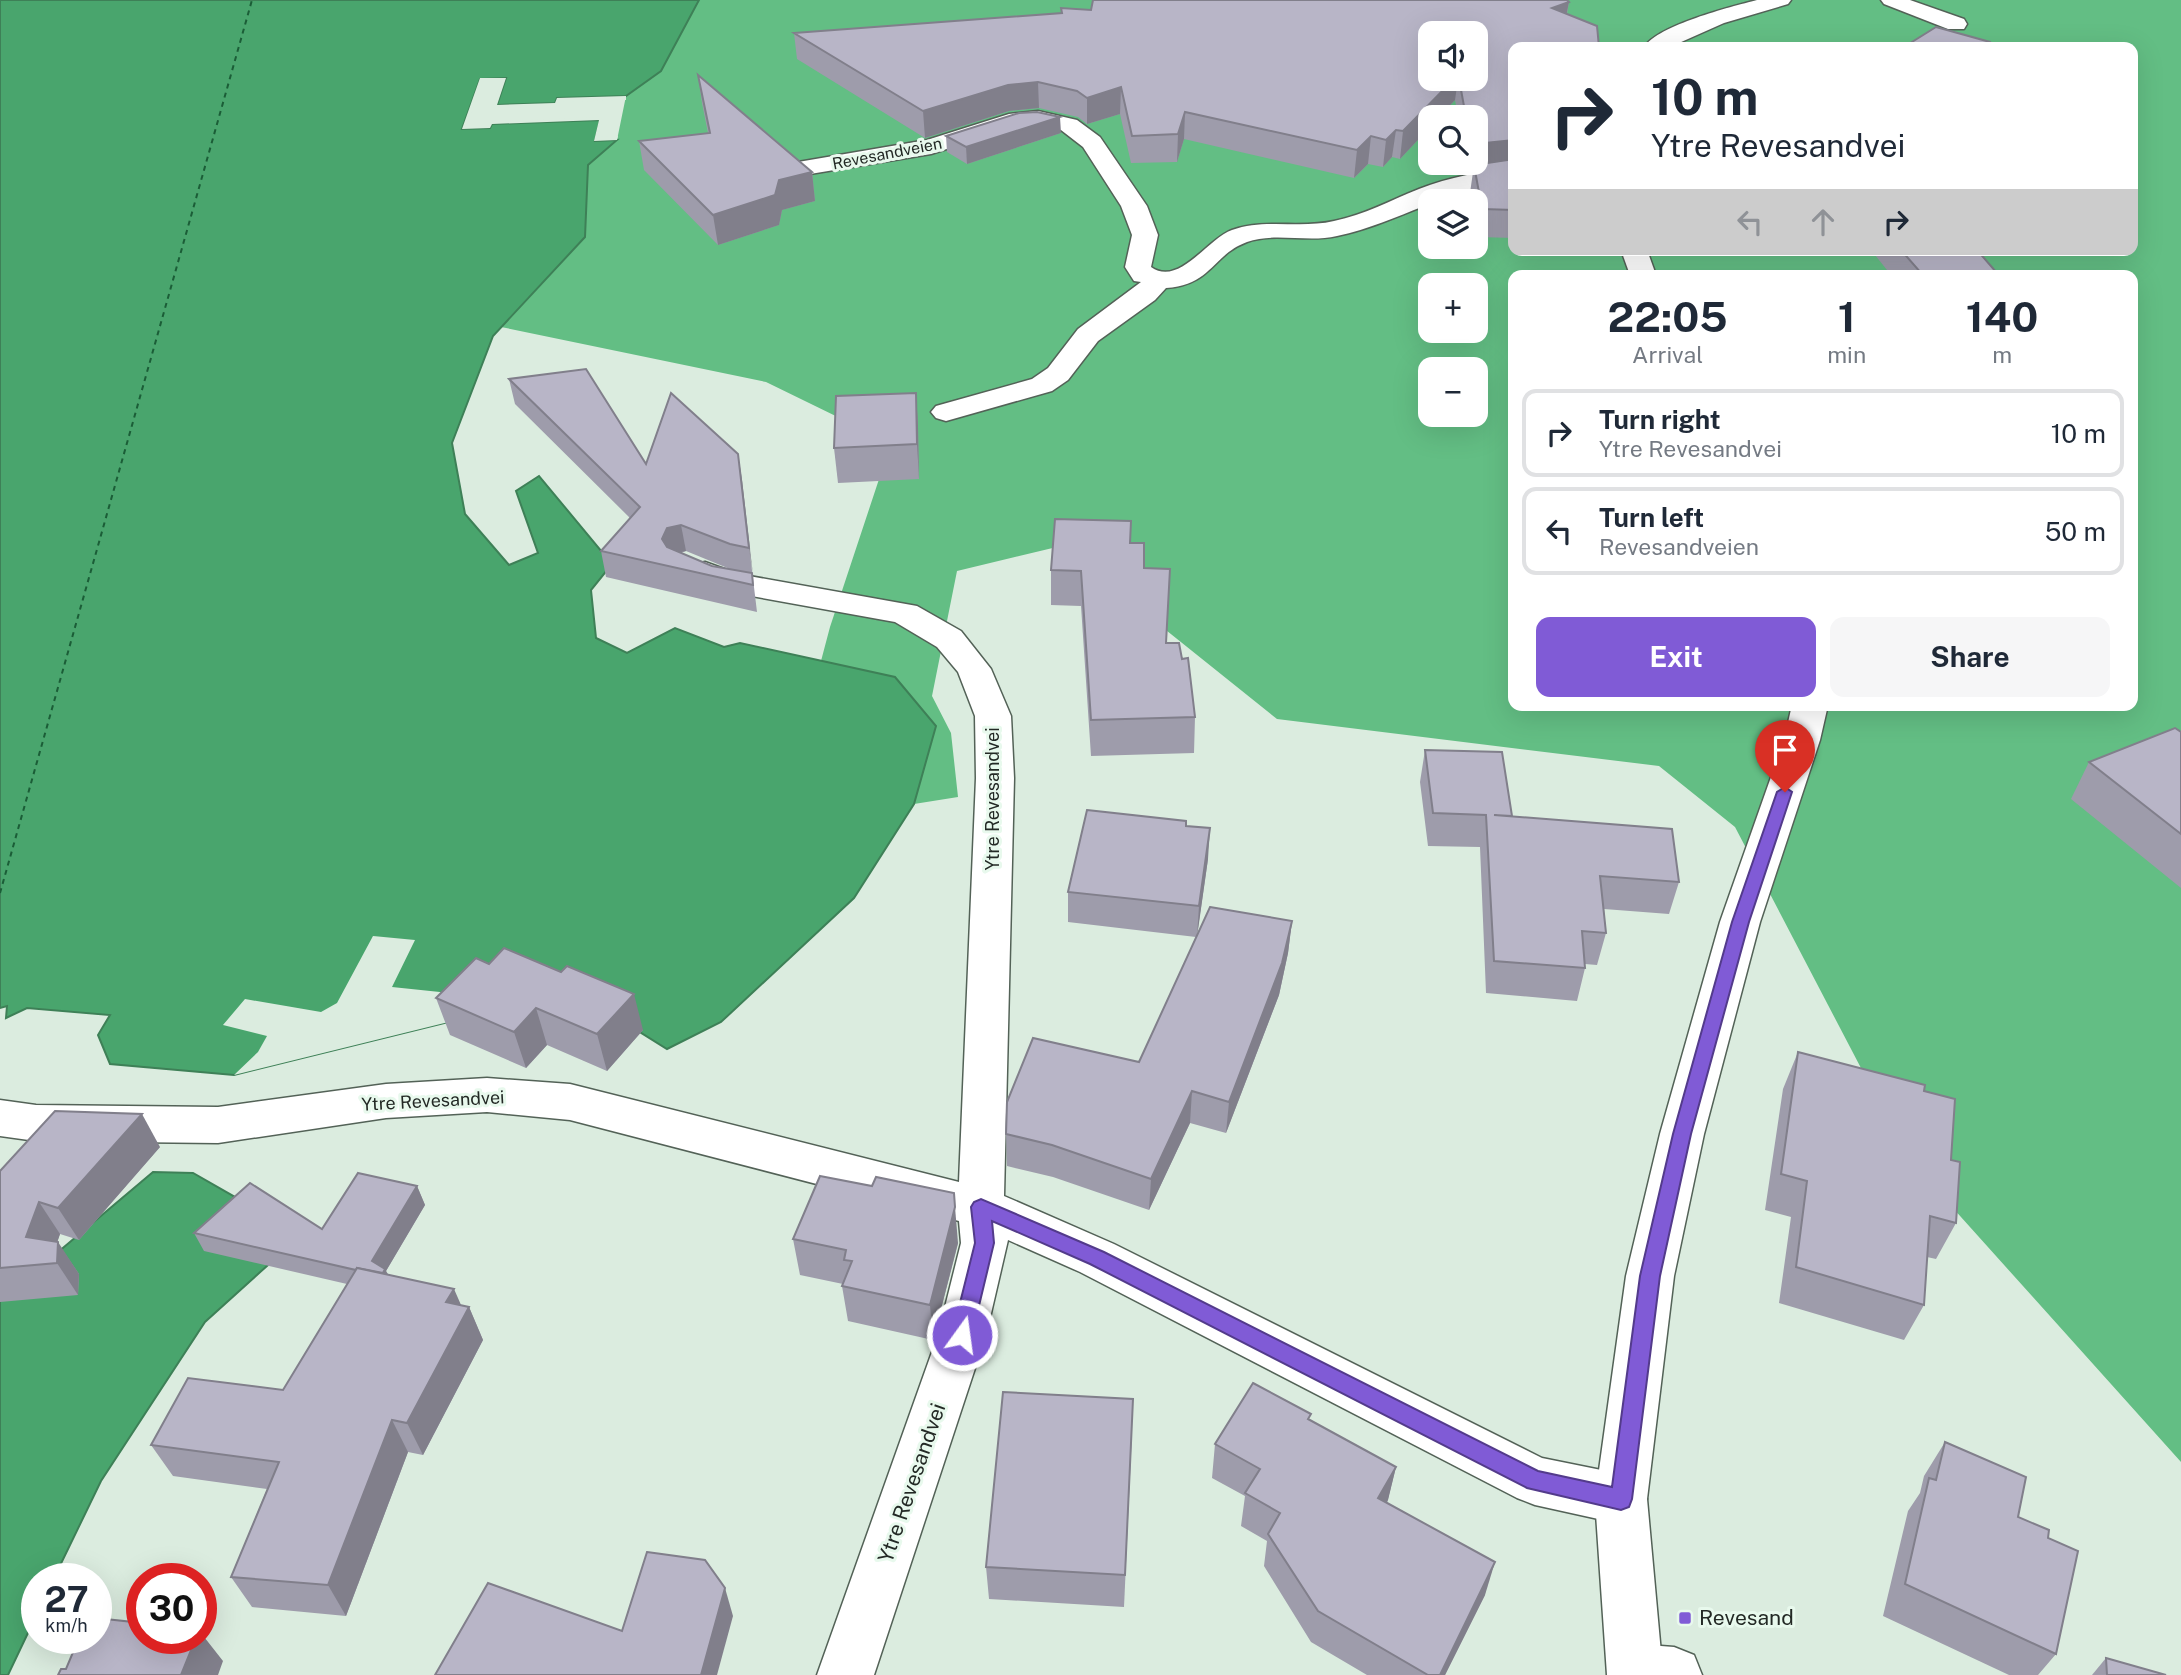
<!DOCTYPE html>
<meta charset="utf-8">
<style>
:root{--surface:#fff;--page:#f6f6f7;--text:#1f2937;--muted:#747a83;--line:#e0e1e3;--accent:#805bd6}
body{margin:0;font-family:"Public Sans",sans-serif;background:var(--page);color:var(--text);height:100vh;display:flex;flex-direction:column;font-size:26px;white-space:nowrap}
*{box-sizing:border-box;margin:0}
p{font-size:23px;color:var(--muted)}
.icon{flex:none;width:38px;height:38px;fill:none;stroke:currentColor;stroke-width:2;stroke-linecap:round;stroke-linejoin:round}
.map{position:relative;flex:1;overflow:hidden}
.sheet{position:absolute;left:1508px;top:270px;width:630px;height:441px;display:flex;flex-direction:column;background:var(--surface);border-radius:14px;box-shadow:0 7px 28px #0002}
.sheet>*{flex:none}
.guide{position:absolute;left:1508px;top:42px;width:630px;height:214px;border-radius:14px;box-shadow:0 7px 28px #0002;background:#fff;color:var(--text);overflow:hidden}
.buttons{position:absolute;left:1418px;top:21px;display:grid;gap:14px}
.buttons a{display:grid;place-items:center;width:70px;height:70px;border-radius:14px;background:var(--surface);box-shadow:0 7px 28px #0002;font-size:35px}
.speed{position:absolute;left:21px;top:1563px;display:flex;gap:14px;font-size:35px;font-weight:700;text-align:center}
.speed>*{display:grid;place-content:center;width:91px;height:91px;border-radius:50%;background:var(--surface);box-shadow:0 7px 28px #0002;line-height:1}
.speed small{font-size:18px;font-weight:400}
.speed .limit{border:10px solid #d22;background:#fff;color:#111}
.pin{position:absolute;display:grid;place-items:center;width:60px;height:60px;color:#fff;margin:-72px -30px;border-radius:50% 50% 50% 0;rotate:-45deg;box-shadow:0 0 7px #0007}
.pin .icon{rotate:45deg}
.me{position:absolute;width:77px;margin:-38px;rotate:14deg;stroke-linejoin:round;filter:drop-shadow(0 0 5px #0008)}
.turn{display:flex;align-items:center;gap:24px;height:147px;padding:0 28px;font-size:32px}
.turn .icon{width:91px;height:91px;stroke-width:2.5}
.turn b{display:block;font-size:49px;line-height:60px}
.lanes{display:flex;align-items:center;height:66px;padding:0 28px;background:#0003;justify-content:center;gap:35px;direction:ltr}
.lanes .off{opacity:.35}
.eta{display:flex;justify-content:space-evenly;align-items:center;height:119px;text-align:center}
.eta b{font-size:42px;font-weight:700;line-height:49px}
.action{display:flex;gap:14px;margin-top:auto;padding:14px 28px}
.action a{flex:1;height:80px;border-radius:14px;background:var(--accent);color:#fff;font-size:28px;font-weight:700;line-height:80px;text-align:center}
.action a+a{background:var(--page);color:var(--text)}
ul{padding:0;list-style:none}
li{display:flex;align-items:center;gap:21px;height:88px;margin:0 14px 10px;padding:0 14px;border:4px solid var(--line);border-radius:14px}
li div{flex:1}
li b{display:block;font-size:26px}
li em{font-style:normal}
.map>svg:first-child{display:block}
</style>
<div class="map">
<svg width="2181" height="1675" viewBox="0 0 2181 1675">
<rect width="100%" height="100%" fill="#dbecdf"/>
<path fill="#63be84" fill-rule="evenodd" d="M699,0h1482v1462l-273,-304 -173,-331 -76,-61 -382,-47 -216,-173 -104,25 -25,125 19,37 7,64 -44,7 22,-78 -41,-49 -74,-16 9,-34 61,-184 -125,-61 -265,-55 84,-90 3,-72 29,-25 9,-44 35,-25zM1430,33h45v46h-45zM1514,47h619v203h-619zM1430,117h45v46h-45zM1430,201h45v46h-45zM1514,275h619v430h-619zM1430,285h45v46h-45zM1430,369h45v46h-45z"/>
<g fill="#49a56d" stroke="#3e8057" stroke-width="2">
<path d="M0,0h699l-38,71 -35,25 -69,2 -2,5 -58,2 9,-27 -26,1 -18,50 28,-1 2,-4 108,-4 -5,21 22,-1 -29,25 -3,72 -92,99 -41,107 13,71 44,51 29,-12 -22,-62 23,-15 73,88 -21,26 5,48 31,15 48,-25 49,19 16,-4 155,34 41,49 -22,78 -60,94 -133,124 -54,27 -93,-58 -340,84 -124,-11 -12,-29 12,-20 -83,-7 -21,10 1,-12 -7,2z"/>
<path d="M153,1172l40,1 98,56 -23,36 -63,57 -104,159 -47,97h-17v36l-29,61h-8v-374z"/>
</g>
<g fill="#dbecdf">
<path d="M480,78h26l-9,27 58,-2 2,-5 69,-2v4l-67,2 -3,4 -59,2 -4,-4 8,-23 -18,1 -16,43h21l4,-4 108,-4 3,3 -4,17 19,-1 -1,4 -23,1 5,-21 -107,4 -2,4 -28,1z"/>
<path d="M373,936l42,4 -23,47 67,7 115,-3 -340,84 24,-23 9,-16 -44,-11 22,-26 76,13 16,-9z"/>
</g>
<g fill="none" stroke-linecap="round" stroke-linejoin="round">
<path stroke="#1b5d37" stroke-width="2" stroke-dasharray="5 4.5" stroke-linecap="butt" d="M0,893l252,-893"/>
<defs>
<g id="minor">
<path d="M1881,0h29l54,19 3,5 -3,5h-16l-64,-25z"/>
<path d="M1038,111l39,9 23,17 47,69 11,29 -7,32c28,20 56,-28 81,-37 33,-12 68,-1 102,-9 30,-6 57,-21 85,-32 31,-12 62,-18 95,-20v14c-70,5 -112,39 -177,53 -29,7 -63,-4 -90,6 -35,13 -35,43 -81,46l-11,12 -57,41 -30,39 -16,11 -106,30 -10,-3 -5,-6 5,-6 96,-27 16,-11 30,-39 63,-47 -7,-1 -9,-14 7,-32 -11,-29 -38,-59 -22,-17 -23,-5 -19,1 -88,28 -133,22 -9,-2 -3,-5 3,-5 9,-2 129,-22 82,-26z"/>
<path d="M705,562l33,12 179,32 44,25 30,38 20,47 3,62 -10,418 110,48 428,214 79,16 19,7 7,18 -7,18 -19,7 -86,-19 -18,-7 -437,-226 -72,-32 -22,95 -112,340h-57l121,-340 23,-92 -2,-22 -389,-101 -83,-8 -101,6 -168,25 -182,-2 -36,-5v-36l36,5 182,2 168,-23 101,-6 83,6 389,98 17,-404 -1,-62 -17,-44 -21,-25 -42,-25 -177,-32 -25,-11 -4,-7 4,-7z"/>
<path d="M1635,1644l39,3 20,8 8,20h-94l7,-23z"/>
</g>
<g id="major">
<path d="M1757,0h34l-3,4 -64,19 -54,24h-26c15,-22 86,-40 113,-47z"/>
<path d="M1621,250h26l9,25h-26z"/>
<path d="M1792,705h36l-8,35 -60,182 -56,212 -30,142 -27,223 16,176h-56l-12,-176 31,-223 34,-142 60,-212 64,-182z"/>
</g>
</defs>
<use href="#minor" stroke="#536257" stroke-width="3"/>
<use href="#major" stroke="#536257" stroke-width="3"/>
<use href="#minor" fill="#fff" fill-rule="evenodd"/>
<use href="#major" fill="#fff" fill-rule="evenodd"/>
</g>
<g fill="#9e9cab" fill-rule="evenodd">
<path d="M1569,2l-2,12 -53,33v191l-36,-1 -3,-14v-22h-3l-2,-8 3,-21h-6l-2,-9h10v-46h-17l-3,-17 -55,59 -8,-2 -9,10 -15,-3 -14,14 -170,-39 -7,23 -46,1 -11,-49 -33,10 -9,-7 -39,-9 -30,3 -84,27 -128,-79 -3,-26 268,-20 29,-3zM1475,33v46h-45z"/>
<path d="M698,75l114,97 3,29 -33,9 -3,15 -61,20 -74,-75 -5,-29 69,-8 -6,-30z"/>
<path d="M1061,133l-94,31 -20,-12 -1,-16z"/>
<path d="M1871,250h106l20,23v2h-106z"/>
<path d="M509,379l137,85 92,-10 19,158 -151,-35 -5,-26 29,-33 -115,-114zM686,551l44,18 -18,-3 -31,-13z"/>
<path d="M916,393l2,34 1,52 -81,4 -4,-35z"/>
<path d="M1131,543l13,25 23,75 15,16 13,58 -1,36 -103,3 -10,-150 -30,-1v-35z"/>
<path d="M2181,732v156l-110,-89 18,-37z"/>
<path d="M1425,750l87,67 167,65 -10,32 -65,-5 2,24 -9,32 -12,-1v4l-8,33 -91,-8 -6,-146 -52,-1 -8,-64z"/>
<path d="M1186,826l22,33 -11,76 95,-14 -4,32 -9,42 -53,138 -36,-10 -41,87 -96,-33 -46,-11 -1,-32 133,-72 57,-125 -128,-15v-30z"/>
<path d="M476,958l167,72 -36,41 -60,-26 -21,23 -76,-33 -14,-37z"/>
<path d="M1798,1052l126,39 27,69 5,63 -20,36 -9,-2 -3,48 -20,35 -125,-37 12,-86 -26,-7 18,-121z"/>
<path d="M160,1147l-81,93 -19,-6 -3,8 22,32 -1,21 -78,7v-131z"/>
<path d="M417,1186l8,19 -39,66 2,3 73,31 8,2 14,33 -60,115 -15,-3 -62,164 -94,-9 -21,-30 36,-88 -94,-13 -22,-31 132,-55 64,-106 -143,-33 -10,-18 128,-4z"/>
<path d="M793,1239l165,4 -25,97 -85,-19 -6,-35 1,-2 -43,-9z"/>
<path d="M1310,1420l86,47 -9,36 98,92 -40,80h-78l-56,-33 -47,-76 3,-25 -26,-15 4,-30 -33,-18 3,-34z"/>
<path d="M1132,1433l-8,174 -135,-8 -3,-32z"/>
<path d="M1945,1442l73,75 30,21 8,116 -18,21h-29l-126,-59 25,-105 12,-18 4,-17z"/>
<path d="M2106,1658l60,17h-74z"/>
</g>
<g fill="#817f8b">
<path d="M1569,2l-5,25 -12,-19z"/>
<path d="M1454,79h4l-3,21 -16,17h-9v10l-30,32 3,-28z"/>
<path d="M1038,82l1,26 -30,3 -84,27 -2,-27 85,-26z"/>
<path d="M1121,87l-1,27 -33,10v-26z"/>
<path d="M1185,112l-1,27 -7,23 1,-28z"/>
<path d="M1060,117l1,16 -94,31 -1,-17z"/>
<path d="M1396,130l-4,27 -9,10 3,-27z"/>
<path d="M1371,136l-3,28 -14,14 3,-28z"/>
<path d="M1514,140v26l-40,-1 -1,7h-6l1,-9h7v-19z"/>
<path d="M812,172l3,29 -33,9 -3,15 -61,20 -5,-30 66,-35z"/>
<path d="M916,393l2,34 1,52 -2,-35z"/>
<path d="M738,454l4,26 11,95 -4,-27z"/>
<path d="M681,525l5,26 -14,3 -10,-15 5,-11z"/>
<path d="M1210,828l-2,31 -11,78 2,-31z"/>
<path d="M1292,921l-4,32 -9,42 -53,138 3,-31z"/>
<path d="M634,994l9,36 -36,41 -10,-37z"/>
<path d="M536,1008l11,37 -21,23 -12,-36z"/>
<path d="M1192,1091l-2,32 -41,87 2,-31z"/>
<path d="M142,1114l18,33 -81,93 -21,-32z"/>
<path d="M417,1186l8,19 -39,66 8,16 -22,-26z"/>
<path d="M39,1202l21,32 -10,30 -24,-27z"/>
<path d="M955,1207l3,36 -25,97 -3,-35z"/>
<path d="M58,1242l21,32 -1,21 -21,-32z"/>
<path d="M454,1289l11,25 4,-7 14,33 -60,115 -16,-32 39,-121z"/>
<path d="M392,1420l16,32 -62,164 -18,-31z"/>
<path d="M1396,1467l-8,33 -17,31 7,-33z"/>
<path d="M1495,1562l-10,33 -40,80h-5z"/>
<path d="M725,1588l8,28 -16,59h-16z"/>
<path d="M201,1633l22,28 -5,14h-37l15,-37h5z"/>
</g>
<g fill="#b8b5c7" stroke="#817f8b" stroke-width="2">
<path d="M1093,0h474l2,2 -17,6 45,18 2,21h-85v93l-39,4v-27h-9l-7,-38h16v-46h-45v46h24l-51,52 -7,-1 -10,10 -15,-4 -14,14 -172,-38 -7,22 -46,2 -11,-49 -34,11 -10,-7 -39,-9 -30,3 -85,26 -129,-78 268,-20 -1,-5 30,2z"/>
<path d="M1936,27l54,15 4,5h-90z"/>
<path d="M698,75l114,97 -33,8 -4,15 -62,20 -74,-74 71,-8z"/>
<path d="M1037,112l23,5 -94,30 -20,-11 73,-23z"/>
<path d="M1514,159v51l-32,-1 -8,-44z"/>
<path d="M1901,250h76l20,23h-76z"/>
<path d="M586,369l60,95 25,-71 67,61 11,94 -19,-4 -49,-19 -14,3 -5,11 5,8 45,19 40,7 1,12 -152,-34 39,-44 -131,-128z"/>
<path d="M916,393l1,51 -83,4 2,-52z"/>
<path d="M1055,519l76,2 -1,22h14v25l26,1 -4,74h13l3,16 6,-1 7,59 -104,3 -10,-149 -30,-1z"/>
<path d="M2175,728l6,4v102l-92,-72z"/>
<path d="M1425,750l77,2 10,64 -18,-1 178,14 7,53 -79,-6 6,57 -24,-2 3,37 -91,-7 -8,-146 -53,-2z"/>
<path d="M1087,810l99,11v5l24,2 -11,78 -131,-14z"/>
<path d="M1210,907l82,14 -10,42 -53,139 -37,-11 -41,88 -99,-34 -46,-11 1,-32 26,-64 106,24z"/>
<path d="M504,948l57,24 6,-6 67,28 -37,40 -61,-26 -22,24 -78,-34 40,-40 13,6z"/>
<path d="M1798,1052l127,33 -1,6 31,8 -4,61 9,2 -4,61 -26,-7 -6,89 -128,-38 11,-86 -26,-7z"/>
<path d="M55,1111l87,3 -84,94 -19,-6 -13,35 32,5 -1,21 -57,5v-97z"/>
<path d="M358,1173l59,13 -45,75 13,8 -2,4 -26,-5 -1,2 -162,-37 56,-50 72,46z"/>
<path d="M820,1176l52,10 4,-9 78,16 1,14 -25,98 -88,-19 10,-25 -8,-1 2,-10 -53,-11z"/>
<path d="M357,1268l97,21 -8,13 23,5 -62,116 -15,-3 -64,165 -97,-8 48,-115 -128,-17 37,-67 95,12z"/>
<path d="M1253,1383l58,31 -3,5 88,48 -18,31 117,64 -55,113h-12l-110,-64 -50,-77 12,-21 -35,-20 15,-24 -45,-25z"/>
<path d="M1003,1392l130,7 -8,176 -139,-8z"/>
<path d="M1945,1442l81,35 -8,40 31,13 -1,8 30,13 -22,103 -151,-70 24,-106 7,2z"/>
<path d="M647,1552l58,8 20,28 -24,87h-266l53,-92 134,48z"/>
<path d="M96,1618l46,5v15h54l-15,37h-123l3,-6h5l13,-31h17z"/>
<path d="M2106,1658l60,17h-59z"/>
</g>
<path fill="#805bd6" stroke="#533b8b" stroke-width="2" d="M1785,787l7,5 -43,130 -58,212 -31,142 -28,223 -3,8 -8,3 -94,-22 -437,-224 -98,-43 2,22 -22,92 -3,6 -7,3 -7,-3 -3,-6 23,-92 -4,-36 3,-5 7,-3 123,53 434,219 74,16 28,-211 33,-142 59,-212 45,-130z"/>
<rect fill="#805bd6" stroke="#e8f9ed" stroke-width="2.5" x="1678" y="1611" width="14" height="14" rx="3.5"/>
<g text-anchor="middle" stroke-width="6" stroke-linejoin="round" paint-order="stroke">
<g font-size="16" fill="#232925" stroke="#e8f9ed">
<text transform="translate(887 153) rotate(-11)" y="6">Revesandveien</text>
</g>
<g font-size="18" fill="#232925" stroke="#e8f9ed">
<text transform="translate(993 799) rotate(-90)" y="6">Ytre Revesandvei</text>
<text transform="translate(433 1101) rotate(-3)" y="6">Ytre Revesandvei</text>
</g>
<g font-size="21" fill="#232925" stroke="#e8f9ed">
<text transform="translate(912 1483) rotate(-71)" y="7">Ytre Revesandvei</text>
</g>
<g font-size="21" fill="#232925" stroke="#e8f9ed" text-anchor="start">
<text x="1699" y="1625">Revesand</text>
</g>
</g>
</svg>
<div class="buttons">
<a><svg class="icon" aria-label="sound" viewBox="0 0 24 24"><path d="M4 9h4l5-4v14l-5-4H4zM17 9q2 3 0 6"/></svg></a>
<a><svg class="icon" aria-label="search" viewBox="0 0 24 24"><circle cx="10" cy="10" r="6"/><path d="M15 15l6 6"/></svg></a>
<a><svg class="icon" aria-label="layers" viewBox="0 0 24 24"><path d="M12 4l9 5-9 5-9-5zM3 14l9 5 9-5"/></svg></a>
<a>+</a>
<a>−</a>
</div>
<div class="speed"><div>27<small>km/h</small></div><div class="limit">30</div></div>
<div class="pin" style="left:1785px;top:792px;background:#d93025"><svg class="icon" aria-label="arrive" viewBox="0 0 24 24"><path d="M6 21V4h12l-3 4 3 4H6"/></svg></div>
<svg class="me" style="left:962px;top:1335px" viewBox="-20 -20 40 40"><circle r="17" fill="#805bd6" stroke="#fff" stroke-width="3"/><path d="M0-11L8 9 0 5-8 9z" fill="#fff"/></svg>
<div class="guide">
<div class="turn"><svg class="icon" aria-label="right" viewBox="0 0 24 24"><path d="M7 20v-9h11M14 6l5 5-5 5"/></svg><div><b>10 m</b>Ytre Revesandvei</div></div>
<div class="lanes"><svg class="icon off" aria-label="left" viewBox="0 0 24 24"><path d="M17 20v-9H6M10 6l-5 5 5 5"/></svg><svg class="icon off" aria-label="ahead" viewBox="0 0 24 24"><path d="M12 20V5M6 11l6-6 6 6"/></svg><svg class="icon" aria-label="right" viewBox="0 0 24 24"><path d="M7 20v-9h11M14 6l5 5-5 5"/></svg></div>
</div>
<section class="sheet">
<div class="eta">
<div><b>22:05</b><p>Arrival</p></div>
<div><b>1</b><p>min</p></div>
<div><b>140</b><p>m</p></div>
</div>
<ul>
<li><svg class="icon" aria-label="right" viewBox="0 0 24 24"><path d="M7 20v-9h11M14 6l5 5-5 5"/></svg><div><b>Turn right</b><p>Ytre Revesandvei</p></div><em>10 m</em></li>
<li><svg class="icon" aria-label="left" viewBox="0 0 24 24"><path d="M17 20v-9H6M10 6l-5 5 5 5"/></svg><div><b>Turn left</b><p>Revesandveien</p></div><em>50 m</em></li>
</ul>
<div class="action"><a>Exit</a><a>Share</a></div>
</section>
</div>
